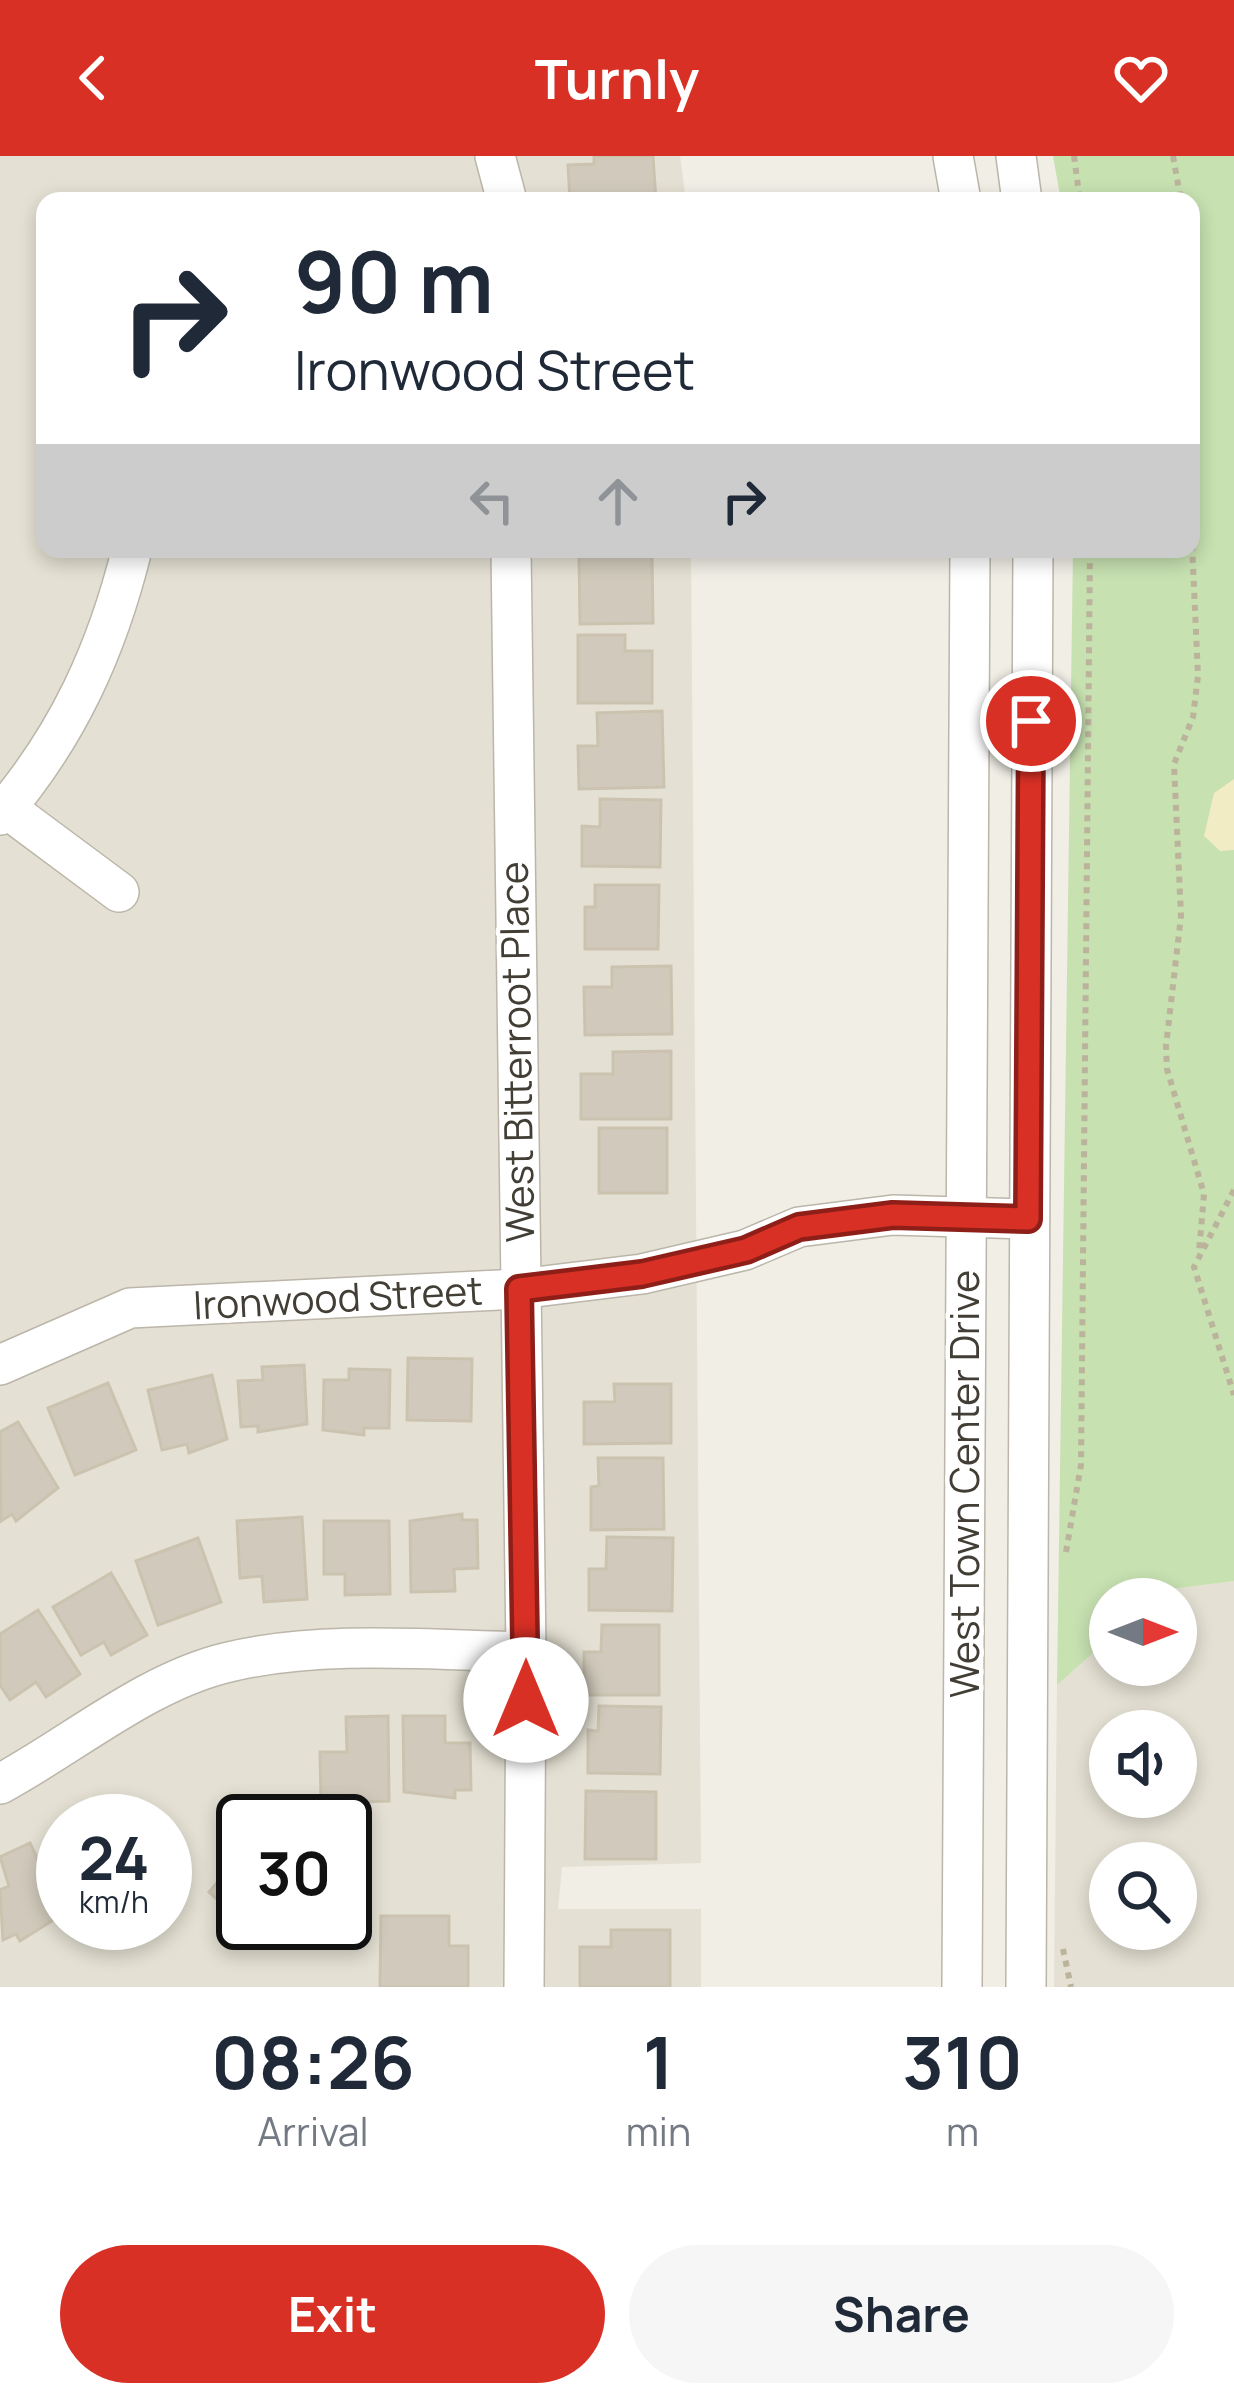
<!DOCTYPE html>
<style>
:root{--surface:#fff;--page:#f6f6f7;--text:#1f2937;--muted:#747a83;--accent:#d93025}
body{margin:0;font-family:Manrope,sans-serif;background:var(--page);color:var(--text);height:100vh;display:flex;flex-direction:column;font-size:45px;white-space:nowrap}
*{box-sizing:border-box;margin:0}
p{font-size:39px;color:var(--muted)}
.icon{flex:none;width:66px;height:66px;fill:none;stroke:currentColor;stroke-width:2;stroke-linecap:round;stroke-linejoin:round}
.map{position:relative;height:1831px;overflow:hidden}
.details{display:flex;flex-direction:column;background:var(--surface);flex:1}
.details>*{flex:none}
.banner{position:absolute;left:36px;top:36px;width:1164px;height:366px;border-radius:24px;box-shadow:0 6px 18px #0003;background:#fff;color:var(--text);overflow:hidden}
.needle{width:78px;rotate:90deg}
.buttons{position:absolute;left:1089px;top:1422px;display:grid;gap:24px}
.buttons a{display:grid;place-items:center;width:108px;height:108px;border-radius:50%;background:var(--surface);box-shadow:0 6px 18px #0003;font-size:60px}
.speed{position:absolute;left:36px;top:1638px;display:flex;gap:24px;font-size:60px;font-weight:700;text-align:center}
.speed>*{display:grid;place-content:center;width:156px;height:156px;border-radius:50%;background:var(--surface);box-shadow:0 6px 18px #0003;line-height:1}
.speed small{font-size:30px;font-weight:400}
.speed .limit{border:6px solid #111;border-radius:18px;background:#fff;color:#111}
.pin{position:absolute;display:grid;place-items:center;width:102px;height:102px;color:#fff;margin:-51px;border:6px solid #fff;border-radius:50%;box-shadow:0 3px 12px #0007}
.me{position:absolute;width:132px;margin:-66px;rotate:0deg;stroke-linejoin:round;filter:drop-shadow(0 0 9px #0008)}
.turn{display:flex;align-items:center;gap:42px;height:252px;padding:0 60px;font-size:54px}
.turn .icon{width:156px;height:156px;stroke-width:2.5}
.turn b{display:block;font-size:84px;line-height:102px}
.lanes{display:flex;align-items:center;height:114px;padding:0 60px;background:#0003;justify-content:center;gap:60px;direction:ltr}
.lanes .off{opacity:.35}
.eta{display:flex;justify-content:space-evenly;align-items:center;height:204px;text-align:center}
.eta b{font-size:72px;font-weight:700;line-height:84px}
.button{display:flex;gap:24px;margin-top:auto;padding:24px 60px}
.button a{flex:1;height:138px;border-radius:72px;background:var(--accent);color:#fff;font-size:48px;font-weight:700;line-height:138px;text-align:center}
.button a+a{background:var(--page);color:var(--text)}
header{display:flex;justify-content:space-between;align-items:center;height:156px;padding:0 60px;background:var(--accent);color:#fff;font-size:54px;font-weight:700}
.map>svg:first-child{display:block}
</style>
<header><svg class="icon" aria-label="back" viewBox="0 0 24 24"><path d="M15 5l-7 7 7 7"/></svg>Turnly<svg class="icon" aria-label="heart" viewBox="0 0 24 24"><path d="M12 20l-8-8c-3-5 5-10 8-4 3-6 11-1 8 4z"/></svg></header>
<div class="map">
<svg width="1234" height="1831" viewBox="0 0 1234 1831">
<rect width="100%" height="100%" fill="#f0eee5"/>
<g fill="#e4e0d3" fill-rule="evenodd">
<path d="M0,0h680l6,45h-641v348h646l10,1314 -139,4 -4,42h143v78h-701zM63,1665h102v102h-102zM243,1665h102v102h-102z"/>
<path d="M1234,1425v406h-180l3,-302 53,-47v27h66v-66h-22l10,-9zM1110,1575h66v66h-66zM1110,1707h66v66h-66z"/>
</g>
<path fill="#c7e1b1" d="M1053,0h181v1425l-70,9 -10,9h-44v39l-53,47 16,-1136h118v-348h-130z"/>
<path fill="#f1ecc4" d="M1234,623v71l-14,1 -16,-15 10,-43z"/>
<g fill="#d1cabc" stroke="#cbc3b0" stroke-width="3">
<path d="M594,0h59l3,45h-86l-2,-36 26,-1z"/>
<path d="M652,399l1,68 -73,1 -1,-68z"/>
<path d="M578,479h47v16h27v52h-74z"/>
<path d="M662,555l2,76 -85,2 -1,-43h20l-1,-33z"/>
<path d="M600,643l61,1 -1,67 -78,-1v-40l18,1z"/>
<path d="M595,729h64l-1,64h-73v-42h10z"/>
<path d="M671,810l1,68 -87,1 -1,-48h28v-20z"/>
<path d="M671,895v68h-90v-45h32v-22z"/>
<rect x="599" y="972" width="68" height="65"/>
<path d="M408,1202l64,1 -1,62 -64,-1z"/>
<path d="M304,1209l3,59 -49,8v-6l-17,1 -3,-46 25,-1 -1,-13z"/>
<path d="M349,1213l41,1 -1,58h-25v7l-41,-5 1,-50h25z"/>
<path d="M212,1219l15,64 -38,14 -2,-9 -25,6 -14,-60z"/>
<path d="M108,1227l28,67 -61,25 -27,-67z"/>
<path d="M614,1228h57v59l-87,1v-42h31z"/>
<path d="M18,1266l40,66 -42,33 -4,-7 -11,7 -1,-89z"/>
<path d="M598,1302h65l1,71 -73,1v-43l8,-1z"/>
<path d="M462,1358v6h15l1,48 -24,1 1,22 -44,1 -1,-71z"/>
<path d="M302,1361l5,82 -43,3 -2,-26 -22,2 -3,-57z"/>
<path d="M324,1365h65l1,73 -45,1v-21h-21z"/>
<path d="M607,1381l66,1 -1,73 -83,-1v-41h17z"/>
<path d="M198,1382l23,64 -63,23 -22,-64z"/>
<path d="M111,1417l36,62 -36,20 -7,-13 -23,13 -28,-48z"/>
<path d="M38,1454l42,64 -34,23 -10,-15 -26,18 -10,-15v-51z"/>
<path d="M602,1469h57v70h-75v-43h17z"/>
<path d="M599,1550l62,1 -1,67 -72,-1v-43l10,1z"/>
<path d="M388,1560l1,85 -68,2 -1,-51h27l-1,-35z"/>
<path d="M403,1560h42v27h25l1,47h-16v8l-51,-6z"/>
<path d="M586,1635l70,1v67h-71z"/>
<path d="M102,1644l13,21h-46z"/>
<path d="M30,1687l33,71 -43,27 -4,-7 -13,6 -3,-50 9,-4 -9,-29z"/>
<path d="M226,1716l17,14 -14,24 -20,-18z"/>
<path d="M381,1760h68v30h19v41h-88z"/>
<path d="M611,1774h59v57h-90v-40h31z"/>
</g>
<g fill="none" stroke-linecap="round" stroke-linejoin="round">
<defs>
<g id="minor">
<path d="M495,0l12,45"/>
<path d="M953,0l8,45"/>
<path d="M1016,0l6,45"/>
<path d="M511,393l15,1103 -2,335"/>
<path d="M6,652l113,84"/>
<path d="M0,659c68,-79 107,-165 132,-266"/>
<path d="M0,1209l130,-57 389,-19 123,-15 103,-24 54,-23 94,-12 135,4"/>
<path d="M0,1628c74,-40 147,-103 229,-122 92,-22 203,-12 297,-10"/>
<path d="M962,1831l8,-1438"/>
<path d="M1026,1831l7,-1438"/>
</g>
</defs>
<use href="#minor" stroke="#bbb6a9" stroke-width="42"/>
<g stroke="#bbb39b" stroke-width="6" stroke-dasharray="6 6" stroke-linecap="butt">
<path d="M1074,0l6,45"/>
<path d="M1173,0l8,45"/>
<path d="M1191,174l4,61 -4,89"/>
<path d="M1191,365l7,155 -5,41 -19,47 7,152 -15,130 1,23 37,125 -5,58"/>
<path d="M1234,1034l-40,77 40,128"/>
<path d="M1066,1396l15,-87 9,-916"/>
<path d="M1063,1793l8,38"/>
</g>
<use href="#minor" stroke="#fff" stroke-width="39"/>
</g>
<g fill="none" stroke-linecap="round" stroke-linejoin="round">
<defs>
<path id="route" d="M526,1544l-7,-411 123,-15 104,-24 53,-23 94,-12 135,4 3,-498"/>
</defs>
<use href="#route" stroke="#8d1f18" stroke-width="30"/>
<use href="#route" stroke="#d93025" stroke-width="21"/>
</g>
<g text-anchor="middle" stroke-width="9" stroke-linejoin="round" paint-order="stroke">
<g font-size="39" fill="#423e35" stroke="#fff">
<text transform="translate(517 896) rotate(-91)" y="14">West Bitterroot Place</text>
<text transform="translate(338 1142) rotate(-3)" y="14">Ironwood Street</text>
<text transform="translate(965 1328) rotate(-90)" y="14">West Town Center Drive</text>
</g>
</g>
</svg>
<div class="buttons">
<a><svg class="needle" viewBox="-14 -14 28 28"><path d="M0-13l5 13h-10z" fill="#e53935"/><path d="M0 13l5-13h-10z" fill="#747a83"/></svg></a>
<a><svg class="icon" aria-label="sound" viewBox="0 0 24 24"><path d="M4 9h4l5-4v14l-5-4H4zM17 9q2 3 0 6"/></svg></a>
<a><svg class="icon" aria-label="search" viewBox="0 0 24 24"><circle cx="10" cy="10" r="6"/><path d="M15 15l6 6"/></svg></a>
</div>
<div class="speed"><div>24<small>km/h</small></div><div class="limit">30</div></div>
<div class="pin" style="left:1031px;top:565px;background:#d93025"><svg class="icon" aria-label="arrive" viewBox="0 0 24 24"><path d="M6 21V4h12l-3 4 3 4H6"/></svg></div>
<svg class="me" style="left:526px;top:1544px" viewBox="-20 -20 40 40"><circle r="19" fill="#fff"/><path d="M0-13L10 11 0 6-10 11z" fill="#d93025"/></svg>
<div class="banner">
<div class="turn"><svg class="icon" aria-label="right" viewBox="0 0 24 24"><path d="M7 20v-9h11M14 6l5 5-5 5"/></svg><div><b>90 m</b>Ironwood Street</div></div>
<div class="lanes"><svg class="icon off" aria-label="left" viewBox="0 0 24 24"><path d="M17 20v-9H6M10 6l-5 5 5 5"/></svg><svg class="icon off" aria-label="ahead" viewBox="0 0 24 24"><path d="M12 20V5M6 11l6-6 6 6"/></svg><svg class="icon" aria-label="right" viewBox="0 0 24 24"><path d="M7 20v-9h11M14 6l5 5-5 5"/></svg></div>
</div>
</div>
<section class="details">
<div class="eta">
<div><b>08:26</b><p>Arrival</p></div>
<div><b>1</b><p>min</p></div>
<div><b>310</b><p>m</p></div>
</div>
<div class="button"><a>Exit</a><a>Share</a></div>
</section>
